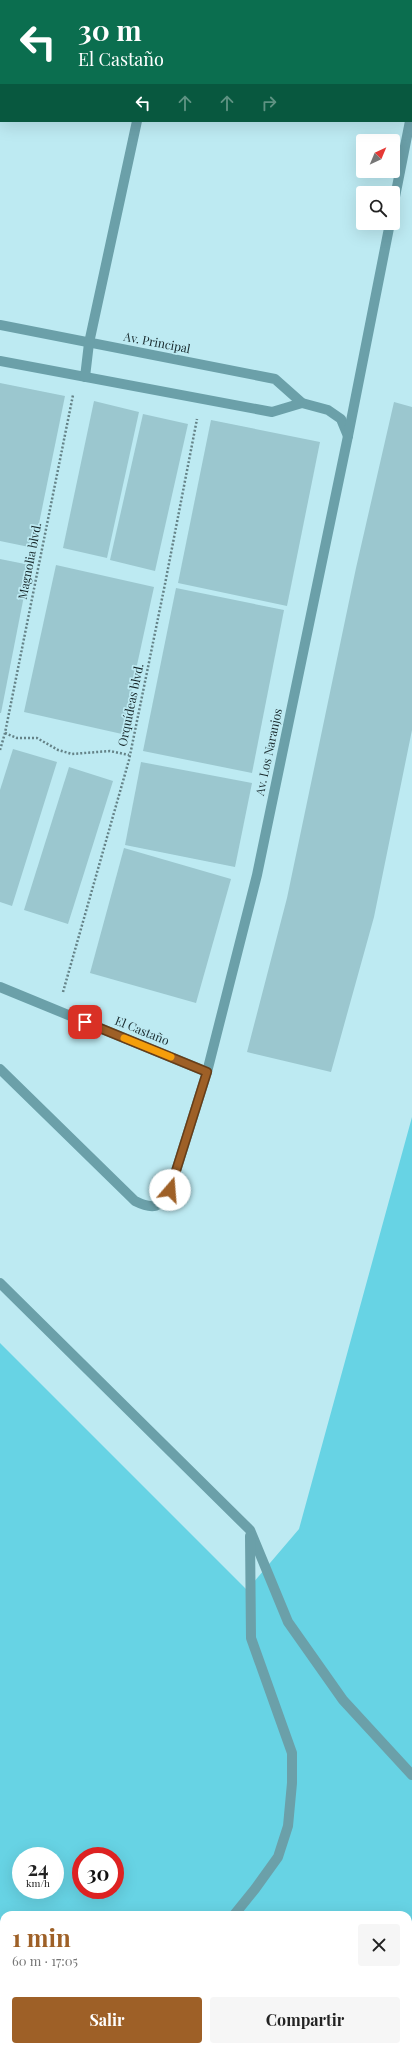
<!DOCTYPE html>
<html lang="es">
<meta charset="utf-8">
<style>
:root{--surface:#fff;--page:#f6f6f6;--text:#222;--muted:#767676;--accent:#9e6027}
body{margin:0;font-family:"Playfair Display",serif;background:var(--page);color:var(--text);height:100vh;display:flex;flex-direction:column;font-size:15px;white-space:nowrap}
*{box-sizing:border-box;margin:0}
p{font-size:13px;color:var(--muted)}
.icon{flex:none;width:22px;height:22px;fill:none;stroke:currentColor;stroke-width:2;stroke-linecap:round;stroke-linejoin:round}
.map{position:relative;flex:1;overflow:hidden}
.panel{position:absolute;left:0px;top:1911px;width:412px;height:140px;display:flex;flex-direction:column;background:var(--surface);border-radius:12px 12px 0 0;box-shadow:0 4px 16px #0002}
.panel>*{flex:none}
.guide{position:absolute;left:0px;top:0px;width:412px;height:122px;box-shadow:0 4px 16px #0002;background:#0b6e4f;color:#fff;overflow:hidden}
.needle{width:26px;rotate:44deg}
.buttons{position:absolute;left:356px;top:134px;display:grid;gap:8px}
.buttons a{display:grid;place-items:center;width:44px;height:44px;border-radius:4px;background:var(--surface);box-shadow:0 4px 16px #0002;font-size:20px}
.speed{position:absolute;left:12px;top:1847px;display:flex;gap:8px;font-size:20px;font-weight:700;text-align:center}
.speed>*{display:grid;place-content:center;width:52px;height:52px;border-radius:50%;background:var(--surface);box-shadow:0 4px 16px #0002;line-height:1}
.speed small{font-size:10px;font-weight:400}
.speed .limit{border:6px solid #d22;background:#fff;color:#111}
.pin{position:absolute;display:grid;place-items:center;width:34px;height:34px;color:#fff;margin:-17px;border-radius:8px;box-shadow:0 2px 6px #0006}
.me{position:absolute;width:44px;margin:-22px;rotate:18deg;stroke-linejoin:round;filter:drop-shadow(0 0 3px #0008)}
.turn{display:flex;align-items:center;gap:14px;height:84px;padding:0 12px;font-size:18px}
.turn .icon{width:52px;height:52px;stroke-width:2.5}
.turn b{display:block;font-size:28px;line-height:34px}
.lanes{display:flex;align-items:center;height:38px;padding:0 12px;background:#0003;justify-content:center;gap:20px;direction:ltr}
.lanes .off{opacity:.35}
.round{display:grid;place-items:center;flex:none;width:42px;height:42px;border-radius:4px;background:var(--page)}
.summary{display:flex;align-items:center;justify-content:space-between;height:68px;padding:0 12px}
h1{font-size:24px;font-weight:700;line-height:30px;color:var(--accent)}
.action{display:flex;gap:8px;margin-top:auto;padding:8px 12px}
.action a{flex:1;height:46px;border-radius:4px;background:var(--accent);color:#fff;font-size:16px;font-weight:700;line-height:46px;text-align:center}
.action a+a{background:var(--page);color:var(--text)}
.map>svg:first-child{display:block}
</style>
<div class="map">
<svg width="412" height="2051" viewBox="0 0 412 2051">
<rect width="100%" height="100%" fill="#bdeaf2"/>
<path fill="#67d3e4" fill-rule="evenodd" d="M412,1117v934h-412v-708l247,247 52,-61zM21,1856h34v34h-34zM81,1856h34v34h-34zM4,1915h404v132h-404z"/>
<g fill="#9bc7cf">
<path d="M0,383l65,13 -31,152 -34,-7z"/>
<path d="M94,401l45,11 -32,146 -44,-10z"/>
<path d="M394,402l18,5v323l-38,187 -43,155 -84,-20 40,-154 69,-330z"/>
<path d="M143,414l45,10 -33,147 -45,-11z"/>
<path d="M211,420l109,22 -33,164 -109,-23z"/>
<path d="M0,559l30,6 -29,148h-1z"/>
<path d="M56,565l98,22 -32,147 -98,-22z"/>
<path d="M176,588l108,22 -32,163 -109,-22z"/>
<path d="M13,749l44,13 -45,144 -12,-4v-112z"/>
<path d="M141,762l111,21 -17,84 -110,-22z"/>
<path d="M69,767l44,14 -45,143 -44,-14z"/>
<path d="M124,848l107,31 -35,124 -106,-30z"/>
</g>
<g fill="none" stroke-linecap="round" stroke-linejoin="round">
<g stroke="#648287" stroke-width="2.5" stroke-dasharray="2 2" stroke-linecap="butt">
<path d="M5,733l12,5h20l21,12 14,4 38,-3 19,4"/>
<path d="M0,750l5,-17 68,-338"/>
<path d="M63,992l66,-232 36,-176 32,-165"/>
</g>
<g stroke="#6ba0a9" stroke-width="10">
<path d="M327,0l5,1"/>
<path d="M163,1v-1"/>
<path d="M411,39l1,2"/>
<path d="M411,115l1,-5"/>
<path d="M393,207l17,-86"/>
<path d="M0,325l275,54 27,24 26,7 13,9 7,17"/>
<path d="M0,361l272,51 30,-9"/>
<path d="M85,377l4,-34 48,-222"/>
<path d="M0,987l207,85"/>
<path d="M0,1069l135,132c18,9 26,7 35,-11l37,-118 50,-197 91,-439 42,-213"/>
<path d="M0,1283l250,247 38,92 55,78 69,75"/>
<path d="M234,1915l21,-26 23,-32 10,-31 4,-43v-30l-41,-115 -1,-102"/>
<path d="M108,2051l4,-4"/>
</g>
</g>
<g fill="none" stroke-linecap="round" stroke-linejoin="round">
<defs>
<path id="route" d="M85,1022l122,50 -37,118"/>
</defs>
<use href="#route" stroke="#673e19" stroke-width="10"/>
<use href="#route" stroke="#9e6027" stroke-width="7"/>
<path stroke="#f59e0b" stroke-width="7" d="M124,1038l47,19"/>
</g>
<g text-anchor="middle" stroke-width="3.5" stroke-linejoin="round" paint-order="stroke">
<g font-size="12" fill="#17282b" stroke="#bdeaf2">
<text transform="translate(157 343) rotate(11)" y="4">Av. Principal</text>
<text transform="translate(30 561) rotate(-79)" y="4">Magnolia blvd.</text>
<text transform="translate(131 705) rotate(-78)" y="4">Orquídeas blvd.</text>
<text transform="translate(269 752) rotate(-78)" y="4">Av. Los Naranjos</text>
<text transform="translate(142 1031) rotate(22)" y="4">El Castaño</text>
</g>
</g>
</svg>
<div class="buttons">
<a><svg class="needle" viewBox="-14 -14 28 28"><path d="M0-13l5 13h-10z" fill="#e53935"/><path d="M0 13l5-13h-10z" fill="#767676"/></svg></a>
<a><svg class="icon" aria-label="search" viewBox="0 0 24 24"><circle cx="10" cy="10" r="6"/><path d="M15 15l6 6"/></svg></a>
</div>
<div class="speed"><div>24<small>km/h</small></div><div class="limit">30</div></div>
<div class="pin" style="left:85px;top:1022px;background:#d93025"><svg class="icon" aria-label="arrive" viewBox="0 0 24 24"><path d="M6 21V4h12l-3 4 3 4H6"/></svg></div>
<svg class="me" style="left:170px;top:1190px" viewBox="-20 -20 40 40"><circle r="19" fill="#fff"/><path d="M0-13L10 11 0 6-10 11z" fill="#9e6027"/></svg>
<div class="guide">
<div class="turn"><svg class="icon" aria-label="left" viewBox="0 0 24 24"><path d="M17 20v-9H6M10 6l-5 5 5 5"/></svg><div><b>30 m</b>El Castaño</div></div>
<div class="lanes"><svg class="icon" aria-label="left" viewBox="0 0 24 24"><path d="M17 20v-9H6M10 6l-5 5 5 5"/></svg><svg class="icon off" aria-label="ahead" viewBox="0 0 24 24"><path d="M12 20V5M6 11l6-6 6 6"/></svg><svg class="icon off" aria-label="ahead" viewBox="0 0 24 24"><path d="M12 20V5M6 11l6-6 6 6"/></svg><svg class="icon off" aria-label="right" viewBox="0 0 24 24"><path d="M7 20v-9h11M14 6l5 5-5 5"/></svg></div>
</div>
<section class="panel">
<div class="summary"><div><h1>1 min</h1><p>60 m · 17:05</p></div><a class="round"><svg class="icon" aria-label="close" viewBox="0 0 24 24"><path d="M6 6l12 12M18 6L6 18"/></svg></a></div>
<div class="action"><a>Salir</a><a>Compartir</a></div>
</section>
</div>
